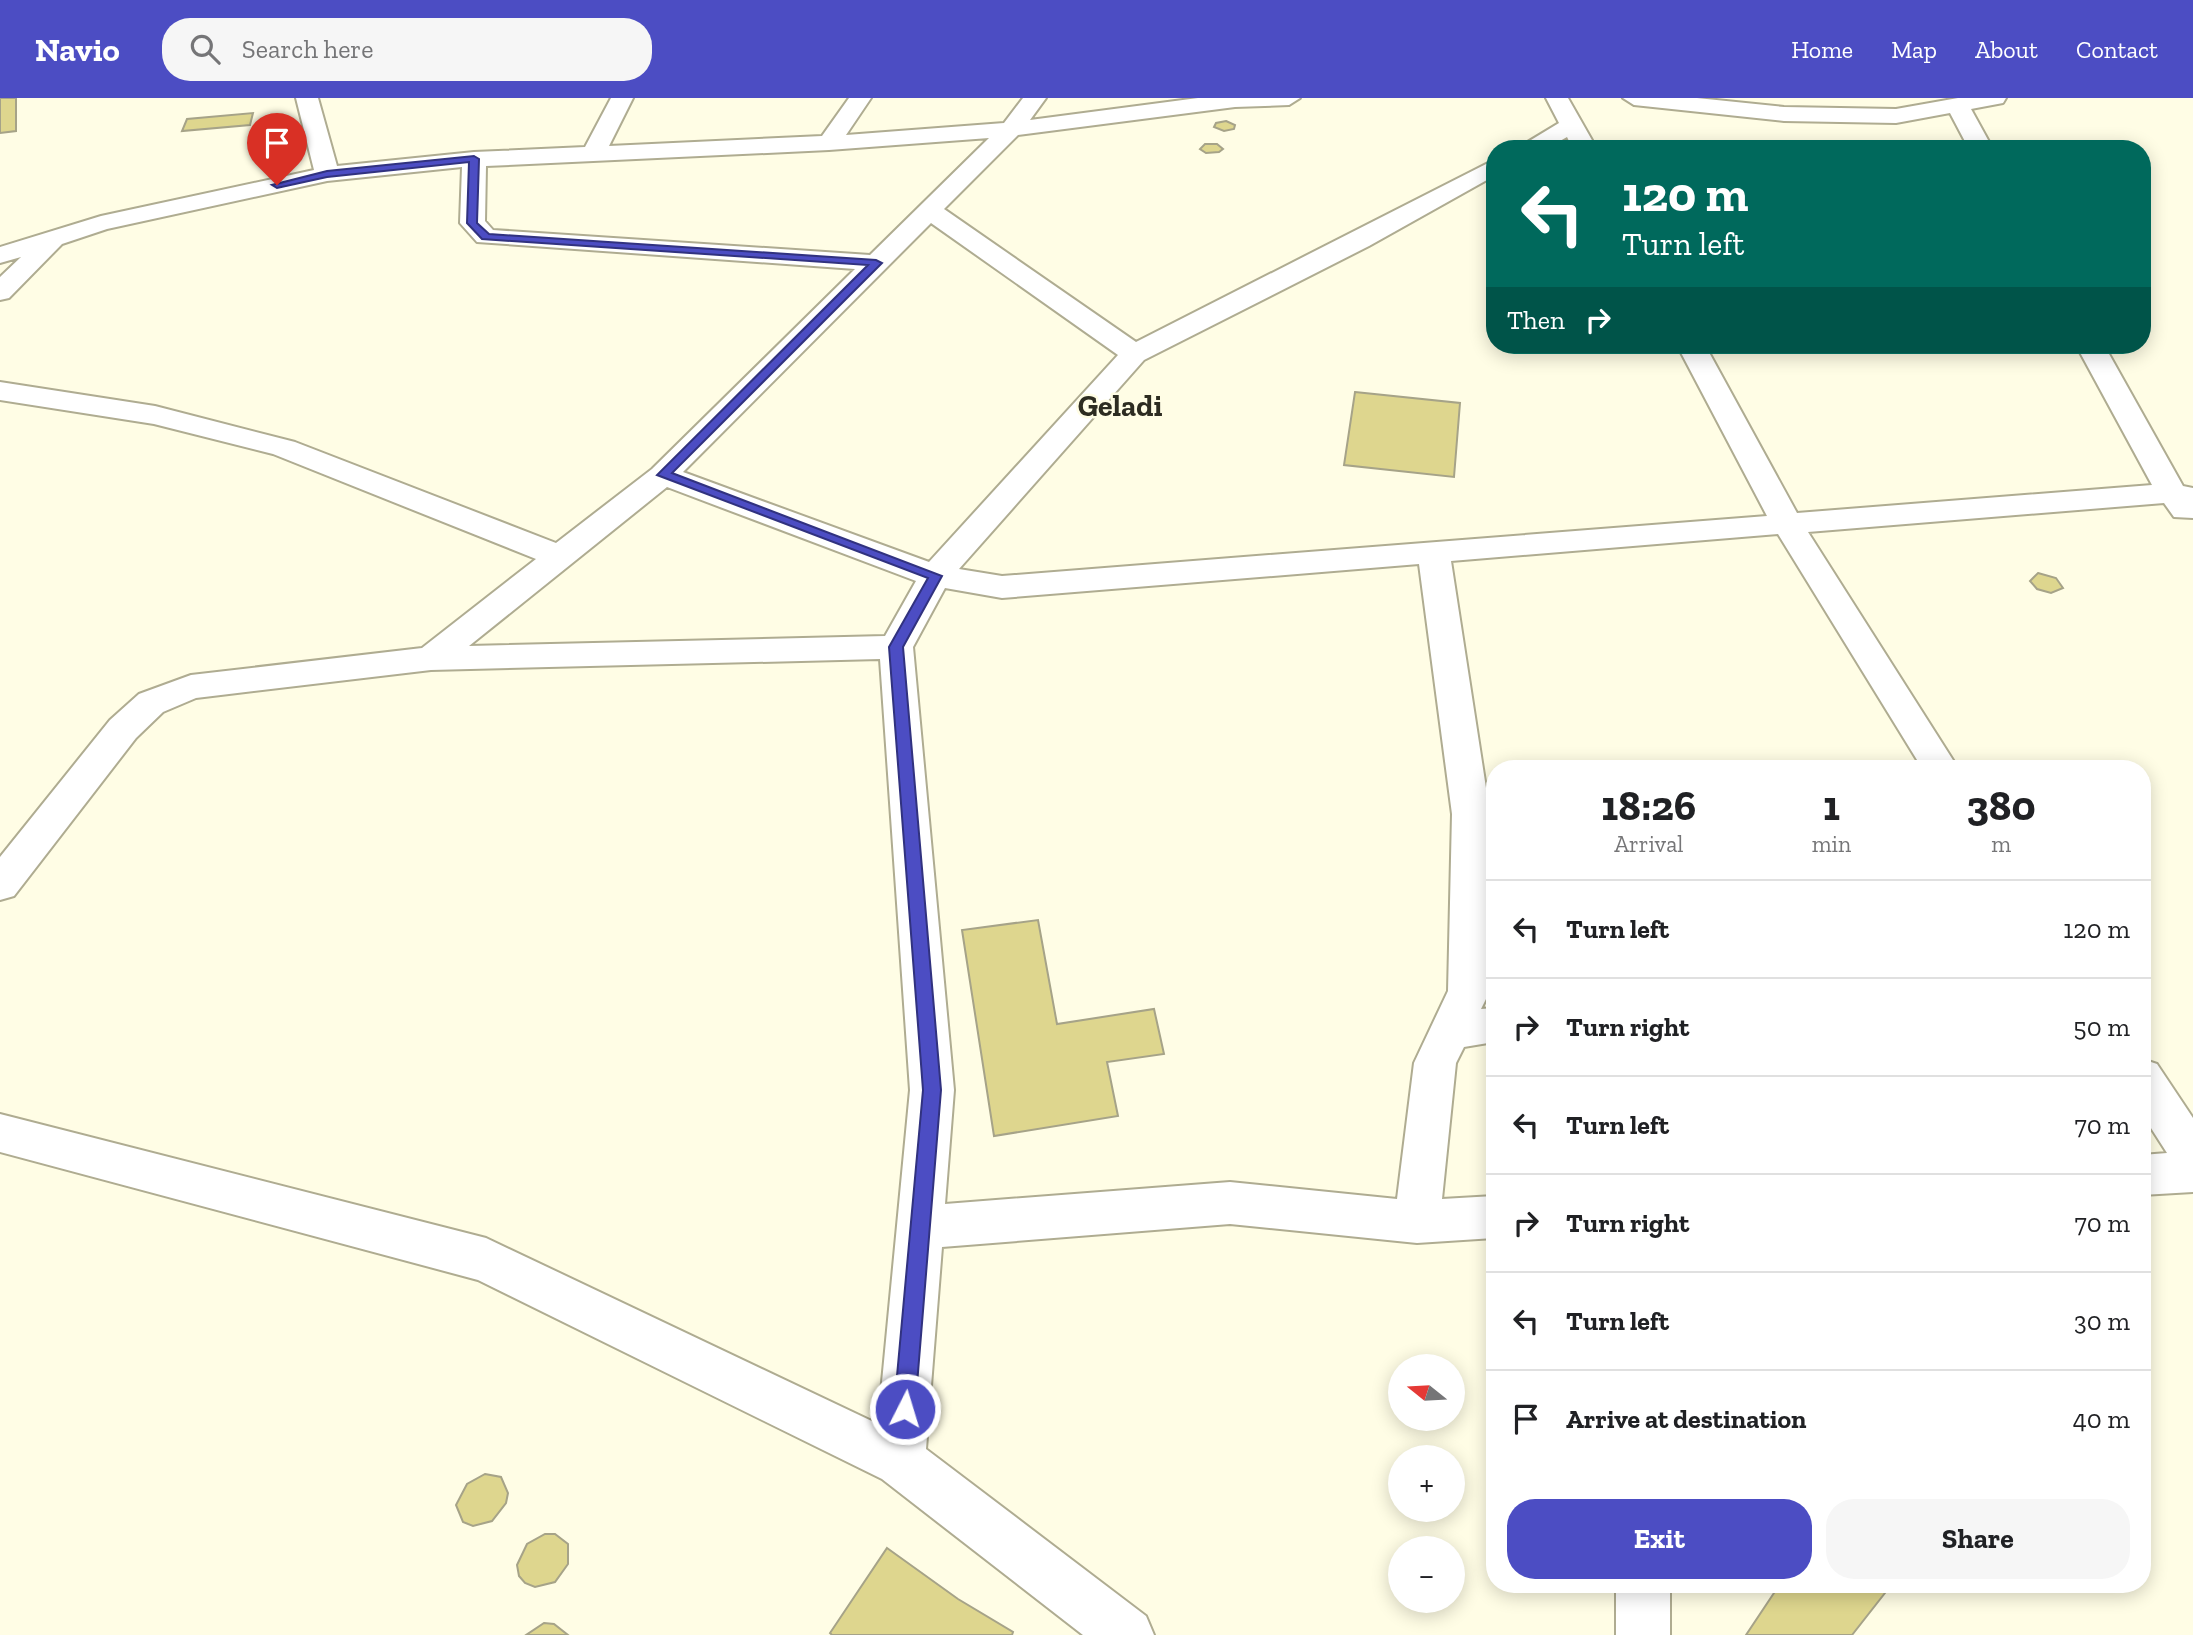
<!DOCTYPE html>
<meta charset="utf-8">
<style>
:root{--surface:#fff;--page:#f6f6f6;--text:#202124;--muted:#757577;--line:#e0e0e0;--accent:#4c4dc3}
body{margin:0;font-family:"Zilla Slab",serif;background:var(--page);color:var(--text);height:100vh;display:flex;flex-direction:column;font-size:26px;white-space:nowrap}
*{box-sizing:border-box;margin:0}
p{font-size:23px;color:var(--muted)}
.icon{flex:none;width:38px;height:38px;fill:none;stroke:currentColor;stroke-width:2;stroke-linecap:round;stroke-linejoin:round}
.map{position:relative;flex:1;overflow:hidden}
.details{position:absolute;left:1486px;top:662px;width:665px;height:833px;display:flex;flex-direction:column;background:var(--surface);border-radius:28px;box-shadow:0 4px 18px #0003}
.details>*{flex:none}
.banner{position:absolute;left:1486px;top:42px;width:665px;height:214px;border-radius:28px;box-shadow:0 4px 18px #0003;background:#00695c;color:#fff;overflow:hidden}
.needle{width:46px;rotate:288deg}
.buttons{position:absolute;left:1388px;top:1256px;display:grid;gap:14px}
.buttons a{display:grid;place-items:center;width:77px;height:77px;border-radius:50%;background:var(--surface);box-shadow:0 4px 18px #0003;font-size:35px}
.pin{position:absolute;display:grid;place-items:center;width:60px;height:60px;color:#fff;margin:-72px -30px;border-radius:50% 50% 50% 0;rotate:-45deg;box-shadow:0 0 7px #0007}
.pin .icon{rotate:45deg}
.me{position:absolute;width:77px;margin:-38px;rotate:5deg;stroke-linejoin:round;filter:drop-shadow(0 0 5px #0008)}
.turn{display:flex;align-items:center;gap:24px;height:147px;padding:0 21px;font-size:32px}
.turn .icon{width:91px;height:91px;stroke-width:2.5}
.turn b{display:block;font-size:49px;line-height:60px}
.then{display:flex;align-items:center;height:66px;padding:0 21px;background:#0003;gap:14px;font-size:26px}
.eta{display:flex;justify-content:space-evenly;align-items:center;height:119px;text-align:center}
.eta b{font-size:42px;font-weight:800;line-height:49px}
.cta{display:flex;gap:14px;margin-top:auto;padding:14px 21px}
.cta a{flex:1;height:80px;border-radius:28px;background:var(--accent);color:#fff;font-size:28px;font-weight:800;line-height:80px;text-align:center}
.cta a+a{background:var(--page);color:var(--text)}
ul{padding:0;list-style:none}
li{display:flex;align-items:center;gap:21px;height:98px;padding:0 21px;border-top:2px solid var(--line)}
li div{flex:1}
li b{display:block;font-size:26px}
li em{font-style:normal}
header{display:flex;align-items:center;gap:42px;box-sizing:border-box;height:98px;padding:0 35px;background:var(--accent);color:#fff}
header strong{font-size:33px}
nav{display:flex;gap:38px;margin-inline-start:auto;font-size:24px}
.search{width:490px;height:63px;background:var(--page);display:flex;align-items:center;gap:18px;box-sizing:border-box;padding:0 24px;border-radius:28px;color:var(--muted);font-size:26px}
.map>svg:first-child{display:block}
</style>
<header>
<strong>Navio</strong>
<div class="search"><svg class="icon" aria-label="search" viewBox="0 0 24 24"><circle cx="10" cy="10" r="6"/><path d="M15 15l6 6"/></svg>Search here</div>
<nav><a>Home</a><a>Map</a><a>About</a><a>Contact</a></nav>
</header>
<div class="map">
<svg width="2193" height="1537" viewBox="0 0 2193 1537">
<rect width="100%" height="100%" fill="#fffde5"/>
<g fill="#ded68e" stroke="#a6a388" stroke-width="2">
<path d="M0,0h16v33l-16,2z"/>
<path d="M253,15l-3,12 -68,6 5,-12z"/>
<path d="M1226,23l9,4 -1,4 -10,2 -10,-4 2,-4z"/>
<path d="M1205,46h12l6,5 -4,3 -13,1 -6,-4z"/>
<path d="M1355,294l105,11 -6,74 -110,-12z"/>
<path d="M2038,475l18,5 7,10 -12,5 -14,-4 -7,-8z"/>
<path d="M1038,822l19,104 97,-15 10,45 -57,8 11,54 -124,20 -32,-206z"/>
<path d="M485,1376l16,3 7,16 -2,10 -14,18 -19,5 -10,-4 -7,-17 11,-21z"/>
<path d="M545,1436h10l13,10v20l-13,18 -20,5 -10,-4 -6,-7 -2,-11 10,-21z"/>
<path d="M887,1450l71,51 55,33 -1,3h-180l-2,-2z"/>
<path d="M1780,1486h112l-40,51h-106z"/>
<path d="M544,1525l10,1 14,11h-42z"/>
</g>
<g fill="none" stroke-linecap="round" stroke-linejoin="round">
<defs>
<g id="minor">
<path d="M296,0h22l19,68 137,-14 111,-5 26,-49h22l-24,48 213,-10 27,-38h22l-25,37 158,-12 19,-25h23l-16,22 168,-22h102l-11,7 -54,2 -217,28 -74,74 192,133 358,-182v16l-125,70 -225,114 -185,209 43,7 765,-60 -90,-171h28l92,168 355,-28 -76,-140h28l79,141 10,2v30l-19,-1 -10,-14 -356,29 150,236h-36l-144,-234 -327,27 39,253v177l-9,18 13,-1v34l-30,5 -8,16 -14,136 52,-3v42l-77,5 -187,-19 -288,23 -16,202 220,167 8,19h-71l-201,-156 -404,-199 -478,-128v-38l486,124 392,186 32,-334 -30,-431 -449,11 -235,28 -33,14 -27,26 -122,158 -14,4v-43l110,-137 29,-26 52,-19 231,-27 114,-89 -263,-105 -119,-30 -154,-24v-18l155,24 140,36 261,101 96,-74 203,-200 -378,-27 -17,-19 2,-56 -135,14 -220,48 -45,15 -53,54 -9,2v-23l21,-20 -21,6v-16l101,-31 213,-46zM989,40l-119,117 -377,-25 -8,-9 1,-55 343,-16zM931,125l187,132 -189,207 -246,-90zM667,389l249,94 -31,55 -416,10zM1419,466l33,250 -4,177 -34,72 -17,136 -167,-17 -285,22 9,-114 -41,-443 32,-59 57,10z"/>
<path d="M1546,0h22l29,51h-24l-6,-12 -21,12h-30l43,-26z"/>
<path d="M1623,0h74l87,9 112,2 62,-11h48l-3,5 -32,6 22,40h-24l-19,-36 -54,10 -112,-2 -150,-16z"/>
<path d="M2142,961l15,5 36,54v74l-51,3v-40l25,-2 -25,-39z"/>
<rect x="1616" y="1486" width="54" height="51"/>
</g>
</defs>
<use href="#minor" stroke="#afac91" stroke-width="4"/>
<use href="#minor" fill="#fff" fill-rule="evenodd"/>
</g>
<path fill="#4c4dc3" stroke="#31327f" stroke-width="2" d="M474,58l5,3 -2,64 12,11 387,26 6,3 -210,210 270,103 -39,71 38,443 -26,319 -3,7 -7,3 -8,-3 -3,-7 29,-319 -34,-443 39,-69 -271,-103 211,-210 -386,-26 -15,-16 2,-61 -142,15 -50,11 -5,-3 55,-14z"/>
<g text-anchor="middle" stroke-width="5" stroke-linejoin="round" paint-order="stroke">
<g font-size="30" font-weight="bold" fill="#2d2c21" stroke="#fffde5">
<text x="1120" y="318">Geladi</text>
</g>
</g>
</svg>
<div class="buttons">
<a><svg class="needle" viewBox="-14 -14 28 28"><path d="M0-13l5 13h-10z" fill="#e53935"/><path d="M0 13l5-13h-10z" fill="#757577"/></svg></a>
<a>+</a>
<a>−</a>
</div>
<div class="pin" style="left:277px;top:87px;background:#d93025"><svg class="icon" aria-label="arrive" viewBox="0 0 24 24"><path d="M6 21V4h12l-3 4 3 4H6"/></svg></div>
<svg class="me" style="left:905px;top:1311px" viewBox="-20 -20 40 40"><circle r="17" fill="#4c4dc3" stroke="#fff" stroke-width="3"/><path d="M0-11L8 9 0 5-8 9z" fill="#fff"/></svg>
<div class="banner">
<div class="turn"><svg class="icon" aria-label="left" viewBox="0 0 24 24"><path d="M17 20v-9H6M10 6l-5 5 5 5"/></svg><div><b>120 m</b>Turn left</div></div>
<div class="then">Then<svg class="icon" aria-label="right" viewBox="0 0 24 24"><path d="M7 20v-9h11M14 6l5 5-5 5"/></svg></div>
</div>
<section class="details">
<div class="eta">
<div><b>18:26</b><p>Arrival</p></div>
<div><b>1</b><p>min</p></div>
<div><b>380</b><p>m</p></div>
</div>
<ul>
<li><svg class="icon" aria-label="left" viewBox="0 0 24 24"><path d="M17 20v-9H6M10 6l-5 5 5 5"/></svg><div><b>Turn left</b></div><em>120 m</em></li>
<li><svg class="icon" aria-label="right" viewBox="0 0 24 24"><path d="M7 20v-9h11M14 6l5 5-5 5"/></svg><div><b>Turn right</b></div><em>50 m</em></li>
<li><svg class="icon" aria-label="left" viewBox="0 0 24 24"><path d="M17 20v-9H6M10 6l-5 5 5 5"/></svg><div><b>Turn left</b></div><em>70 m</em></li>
<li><svg class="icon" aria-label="right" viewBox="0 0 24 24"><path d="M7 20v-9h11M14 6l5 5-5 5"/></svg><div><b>Turn right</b></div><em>70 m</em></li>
<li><svg class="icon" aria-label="left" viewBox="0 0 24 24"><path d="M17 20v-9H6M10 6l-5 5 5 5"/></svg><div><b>Turn left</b></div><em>30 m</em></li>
<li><svg class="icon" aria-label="arrive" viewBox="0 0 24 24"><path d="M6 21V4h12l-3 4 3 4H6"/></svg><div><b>Arrive at destination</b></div><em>40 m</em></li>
</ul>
<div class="cta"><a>Exit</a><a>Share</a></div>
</section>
</div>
